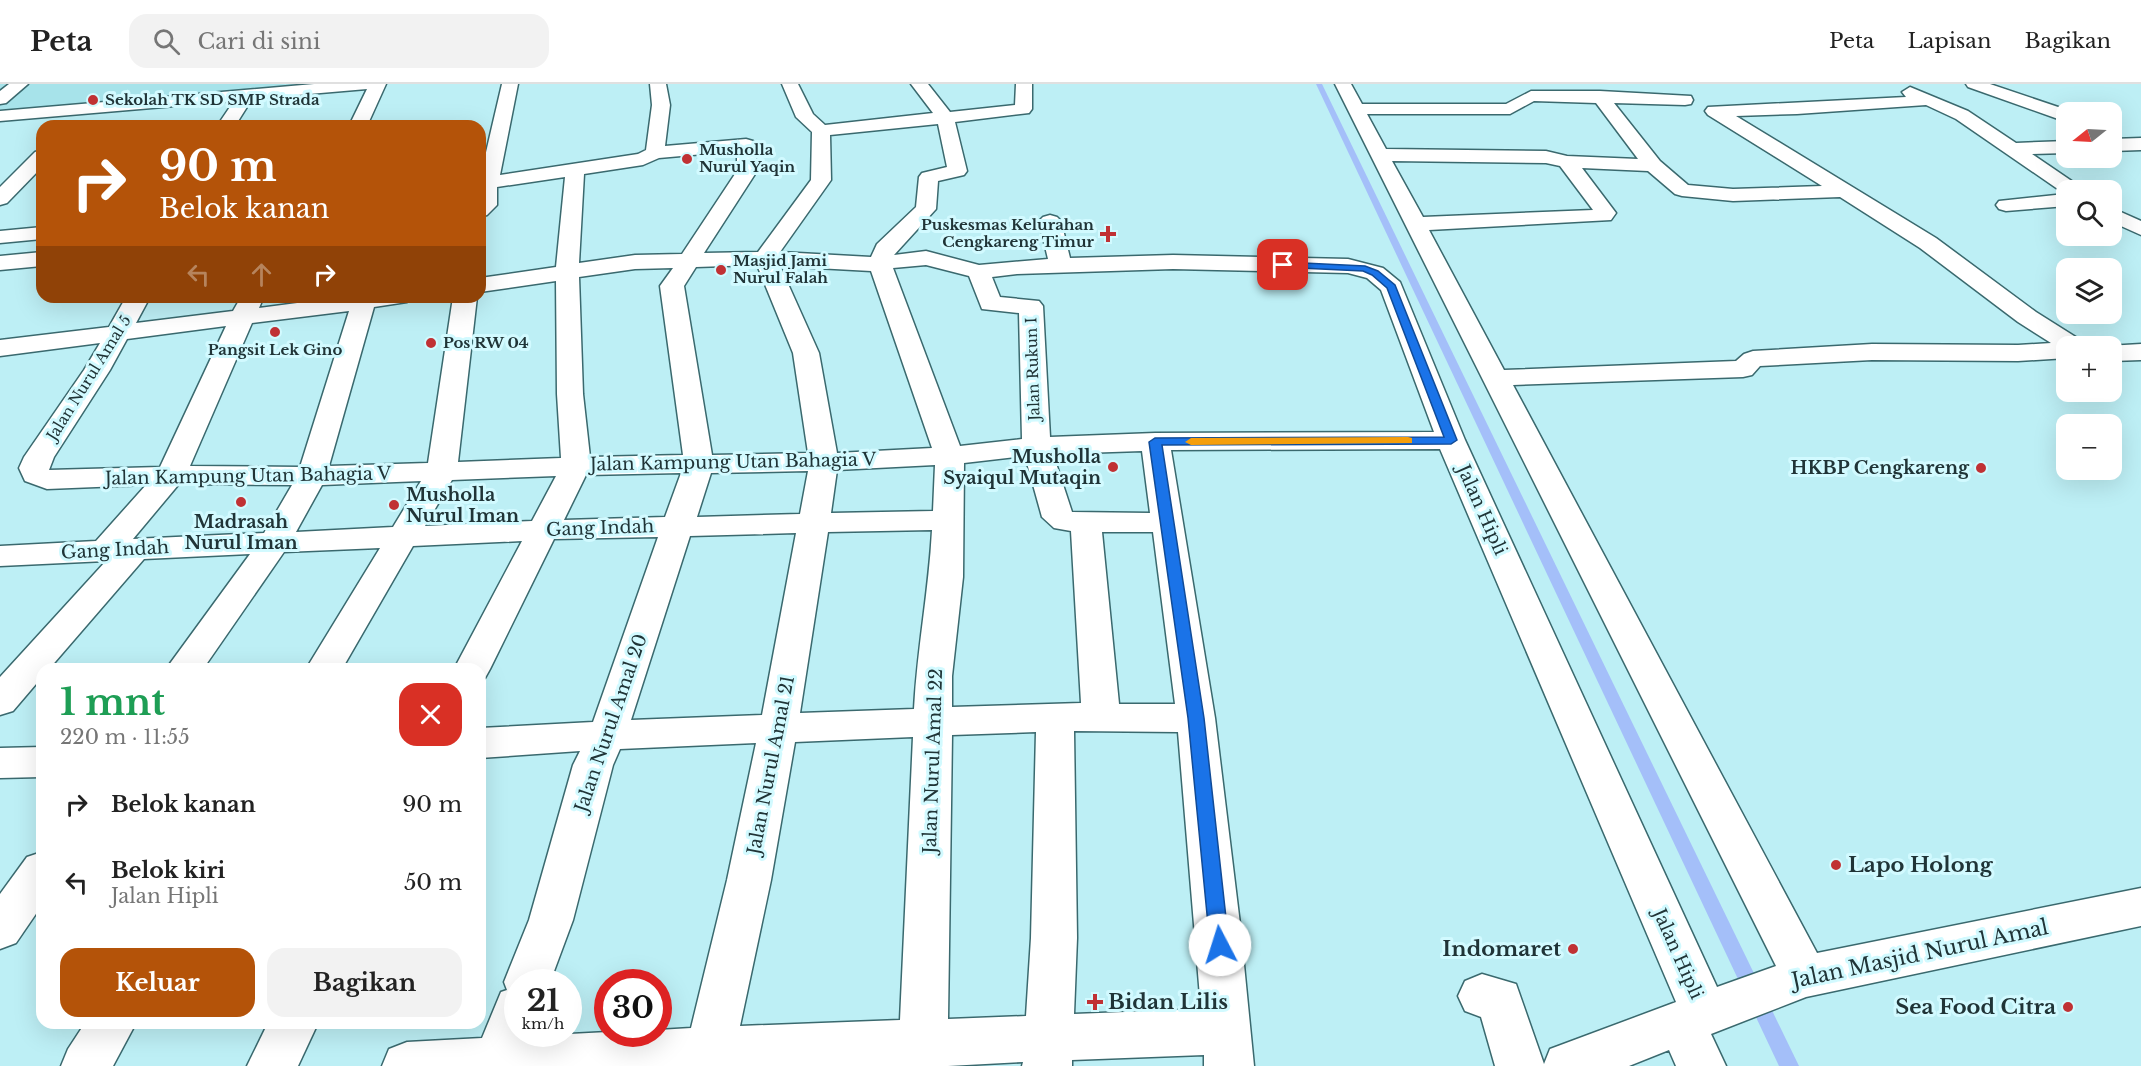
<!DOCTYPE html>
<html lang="id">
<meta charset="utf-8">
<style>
:root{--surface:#fff;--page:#f2f2f2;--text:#222;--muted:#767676;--line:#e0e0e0;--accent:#b45309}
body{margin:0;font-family:"Libre Baskerville",serif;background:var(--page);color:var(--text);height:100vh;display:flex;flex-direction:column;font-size:22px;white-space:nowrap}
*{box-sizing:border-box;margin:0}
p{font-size:20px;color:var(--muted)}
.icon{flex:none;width:33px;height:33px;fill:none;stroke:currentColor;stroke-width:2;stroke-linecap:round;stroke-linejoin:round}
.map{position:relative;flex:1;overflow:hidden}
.panel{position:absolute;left:36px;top:579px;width:450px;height:366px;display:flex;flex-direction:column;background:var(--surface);border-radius:18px;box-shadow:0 6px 24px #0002}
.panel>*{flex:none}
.top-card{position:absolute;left:36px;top:36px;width:450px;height:183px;border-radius:18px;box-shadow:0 6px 24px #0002;background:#b45309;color:#fff;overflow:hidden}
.needle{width:39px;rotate:252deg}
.tools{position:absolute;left:2056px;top:18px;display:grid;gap:12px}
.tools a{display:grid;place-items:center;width:66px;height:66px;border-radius:12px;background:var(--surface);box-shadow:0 6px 24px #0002;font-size:30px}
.speed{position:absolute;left:504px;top:885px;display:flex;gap:12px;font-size:30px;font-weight:700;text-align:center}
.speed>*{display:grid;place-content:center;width:78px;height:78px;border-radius:50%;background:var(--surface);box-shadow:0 6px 24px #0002;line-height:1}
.speed small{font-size:15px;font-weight:400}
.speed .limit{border:9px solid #d22;background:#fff;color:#111}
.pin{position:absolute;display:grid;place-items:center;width:51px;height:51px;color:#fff;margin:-26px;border-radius:12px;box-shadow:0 3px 9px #0006}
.me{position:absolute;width:66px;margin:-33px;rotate:355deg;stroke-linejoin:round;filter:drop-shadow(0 0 4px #0008)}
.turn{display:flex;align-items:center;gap:21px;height:126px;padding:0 24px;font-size:27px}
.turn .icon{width:78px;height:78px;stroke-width:2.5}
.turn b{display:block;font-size:42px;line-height:51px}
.lanes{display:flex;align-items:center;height:57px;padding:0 24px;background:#0003;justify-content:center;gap:30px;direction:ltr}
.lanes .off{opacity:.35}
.round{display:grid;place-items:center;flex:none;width:63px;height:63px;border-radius:18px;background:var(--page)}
.head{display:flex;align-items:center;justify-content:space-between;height:102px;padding:0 24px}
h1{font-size:36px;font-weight:800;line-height:45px;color:#1e9e55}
.cta{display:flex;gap:12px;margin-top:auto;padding:12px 24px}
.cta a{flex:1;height:69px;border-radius:18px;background:var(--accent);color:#fff;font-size:24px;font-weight:800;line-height:69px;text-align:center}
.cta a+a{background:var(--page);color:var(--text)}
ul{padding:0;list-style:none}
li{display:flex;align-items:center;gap:18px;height:78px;padding:0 24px}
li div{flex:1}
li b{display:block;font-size:22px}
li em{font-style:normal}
header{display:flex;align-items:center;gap:36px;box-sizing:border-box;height:84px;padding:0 30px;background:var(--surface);border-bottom:2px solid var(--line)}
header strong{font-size:28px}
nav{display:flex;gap:33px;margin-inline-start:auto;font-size:21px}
.search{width:420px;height:54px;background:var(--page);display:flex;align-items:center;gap:15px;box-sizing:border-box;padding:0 21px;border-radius:18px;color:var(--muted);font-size:22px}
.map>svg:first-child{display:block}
</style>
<header>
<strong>Peta</strong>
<div class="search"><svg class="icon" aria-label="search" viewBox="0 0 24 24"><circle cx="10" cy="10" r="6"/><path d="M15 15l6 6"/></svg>Cari di sini</div>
<nav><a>Peta</a><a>Lapisan</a><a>Bagikan</a></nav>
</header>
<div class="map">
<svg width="2141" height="982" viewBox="0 0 2141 982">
<rect width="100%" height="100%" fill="#bdeff5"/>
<path fill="#a7e3ea" d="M0,0h371l-371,32z"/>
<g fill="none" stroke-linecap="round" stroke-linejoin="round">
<path fill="#a4bff9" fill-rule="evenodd" d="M1316,0h6l477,982h-20z"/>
<defs>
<g id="minor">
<path d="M9,0h19l-22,19 -6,1v-13z"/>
<path d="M314,0h72l-19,42h-18l18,-37 -115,10 -17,27h-18l17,-25 -234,20v-10z"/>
<path d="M502,0h16l-18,91 138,-21 8,-4 6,-45 -2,-21h16l4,21 -5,41 81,-7 7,2 2,4 2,26 -53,82 54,-1 53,-72 1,-48 -16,-15 -14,-33h16l15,30 12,11 108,-12 -22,-29h17l22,28 65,-7 1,-21h16v25l-3,4 -74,9 12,49 -3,4 -26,6 -2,28 -42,46 32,-4 53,14 69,-6 -9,-38 4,-4 7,-2 7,2 4,4 9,37 103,-3 175,4 35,9 17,14 65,158 252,547 59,-21 -441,-882h16l11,20h144l25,-13h69l91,5 2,4 -2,4 -6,1 -71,-2 46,58 28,24 45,4 89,-3 -114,-71 -3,-4 3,-4 198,-10 -4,-5 8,-5 58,24 48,32 51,-2v12l-35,1 47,32 3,4h-15v16l-61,5 -7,-2 -3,-4 3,-4 66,-7 -109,-75 -30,-14 -129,9 -61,2 200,122 100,74 46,29 3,5h-18v12l-49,3 -146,-1 -112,6 -8,9 -9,2 -230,8 304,568 324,-65v38l-335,71 -95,37 15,32h-50l-7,-16 -40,16h-134l-14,-49 -16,-6 -7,-15 7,-15 17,-7 34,10 28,80 6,-15 126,-47 -236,-553 -269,1 44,268 25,206 14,142h-50v-11l-132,5v6h-50l1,-4 -75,4h-566l7,-17 18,-7 75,-4 19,-46 6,-2 -3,-8 25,-62 44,-155 7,-14 -100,7v-30l113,-6 65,-185 -104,2 -64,130 -5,9 -5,1v-10h-26l68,-128 -109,5 -71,123h-36l74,-121 -96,4 -81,117h-37l84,-115 -106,5 -95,110h-7v8l-29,34 -13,4v-38l106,-116 -106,5v-20l96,-5 50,-56 -99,4 -22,-8 -6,-13 5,-11 60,-87 16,-27 -100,13v-16l109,-13 17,-30h24l-14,26 97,-12 8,-14h18l3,4 -3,7 84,-11h68l-4,5 -33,5 -45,159 99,-3 25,-166h24l-19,165 103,-4 -4,-64 -1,-113 -76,11v-14l76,-11 9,-90 -68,10v18l-10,10 -7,2v-39zM1534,17l62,2 42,56 -71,-3 -21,-5 -160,-2 -19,-35h143zM938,40l9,43 -25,6 -3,4 -3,30 -39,37 -6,13 -91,-5 51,-72 -1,-45zM737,67v20l-55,83 -47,1 -56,8 5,-89 59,-9 16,-7zM1392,77l154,2 14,3 33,44 -170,7zM1582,84l66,3 27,23 7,2 51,5 107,-4 80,51 98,74 33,21 -33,2 -146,-1 -119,7 -9,3 -8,7 -232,9 -75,-140 182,-10 5,-7zM757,181l36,88 15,100 -96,2 -28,-169 12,-19zM926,181l43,11 13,33 37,4 3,126 -62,7 -67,-178zM780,182l91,5 61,177 -95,5 -18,-100zM673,184l-13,18 23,169 -93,2 -7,-63 -4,-117 56,-8zM1173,185l175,4 19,5 14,12 53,142 -279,1 -105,4 -7,-131 -4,-5 -39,-4 -8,-20 25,-3zM349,227l-49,156 -110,-1 62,-143zM226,242l-66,141 -111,3 5,-13 56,-87 17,-31zM1142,367l8,62 -78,-1 -19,-58zM1025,372l17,61 12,11 17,3 10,172 -129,4v-31l11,-99 1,-114zM935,381l-2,46 -102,2 6,-43zM808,387l-8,43 -103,3 14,-44zM681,389l-16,44 -101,3 22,-45zM556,392l-24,45 -107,5 27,-46zM421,397l-28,46 -97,5 26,-47zM179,400l113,1 -28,48 -131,6zM932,446c-3,60 -15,119 -18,179l-114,4 28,-181zM1102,448h51l22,172h-56zM796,449l-34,182 -131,5 59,-184zM1074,647l104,1 23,277 -127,5 3,-76zM1036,648l-5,206 -5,78 -78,3 4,-284zM913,653l-13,283 -160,6 31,-146 24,-138zM756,659l-29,137 -36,148 -33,2v4l-50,-2 -77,4 1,-2h-14v-52h32l23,-62 40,-155 7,-16z"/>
<path d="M1966,0h24l83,28h-6v9l-6,-1 -93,-33z"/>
<path d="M2141,54v12l-29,1v-12z"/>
<path d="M42,66v17l-35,36 -7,2v-18l35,-35z"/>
<path d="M2112,124l29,13v14l-29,-13z"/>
<path d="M42,143v12l-42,4v-12z"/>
<path d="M42,168v14l-42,4v-14z"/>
<path d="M2141,260v16l-29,1v-15h-5z"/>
<path d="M42,663v30l-42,1v-30z"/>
<path d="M42,768v53l-26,38 -16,6v-55l27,-37z"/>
<path d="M85,939h51l-23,43h-52l7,-17z"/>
<path d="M268,939h50l-20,43h-51z"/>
</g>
</defs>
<use href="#minor" stroke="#3a696e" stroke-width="3"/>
<use href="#minor" fill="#fff" fill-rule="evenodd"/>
</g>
<path fill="#1a73e8" stroke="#114b97" stroke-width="1.5" d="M1283,178l82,4 13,5 17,14 62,155 -6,4 -289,1 42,273 25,227 -3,6 -6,2 -7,-2 -3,-6 -22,-227 -39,-276 6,-4 289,-1 -57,-149 -15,-13 -9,-4 -84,-4v-4z"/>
<path fill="#f59e0b" d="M1408,353l4,1v5l-221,2 -6,-3 6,-4z"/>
<g fill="#c03134" stroke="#d2faff" stroke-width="2">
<circle cx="93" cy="16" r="6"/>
<circle cx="687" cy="75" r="6"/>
<path d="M1105 141h6v6h6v6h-6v6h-6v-6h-6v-6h6z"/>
<circle cx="721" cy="186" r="6"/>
<circle cx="275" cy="248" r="6"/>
<circle cx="431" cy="259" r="6"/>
<circle cx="1113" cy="383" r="6"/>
<circle cx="1981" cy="384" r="6"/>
<circle cx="241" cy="418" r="6"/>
<circle cx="394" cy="421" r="6"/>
<circle cx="1836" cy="781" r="6"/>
<circle cx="1573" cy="865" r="6"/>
<path d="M1092 909h6v6h6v6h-6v6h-6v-6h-6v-6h6z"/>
<circle cx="2068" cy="923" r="6"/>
</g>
<g text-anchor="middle" stroke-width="6" stroke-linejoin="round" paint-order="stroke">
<g font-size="15" font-weight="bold" fill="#203437" stroke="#d2faff" text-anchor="start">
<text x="105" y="21">Sekolah TK SD SMP Strada</text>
<text x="699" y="71">Musholla<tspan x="699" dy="17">Nurul Yaqin</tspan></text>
<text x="1094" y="146" text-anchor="end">Puskesmas Kelurahan<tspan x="1094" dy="17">Cengkareng Timur</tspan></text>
<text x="733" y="182">Masjid Jami<tspan x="733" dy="17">Nurul Falah</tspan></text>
<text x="443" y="264">Pos RW 04</text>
<text x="275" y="271" text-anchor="middle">Pangsit Lek Gino</text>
</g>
<g font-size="15" fill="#203437" stroke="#d2faff">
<text transform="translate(1033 285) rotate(-92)" y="5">Jalan Rukun I</text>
<text transform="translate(89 294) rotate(-58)" y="5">Jalan Nurul Amal 5</text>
</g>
<g font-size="18" font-weight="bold" fill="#203437" stroke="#d2faff" text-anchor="end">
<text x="1101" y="379">Musholla<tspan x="1101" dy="21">Syaiqul Mutaqin</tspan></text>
<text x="1969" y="390">HKBP Cengkareng</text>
<text x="406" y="417" text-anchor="start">Musholla<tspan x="406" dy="21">Nurul Iman</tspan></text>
<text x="241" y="444" text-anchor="middle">Madrasah<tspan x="241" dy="21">Nurul Iman</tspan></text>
</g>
<g font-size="18" fill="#203437" stroke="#d2faff">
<text transform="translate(733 378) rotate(-1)" y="6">Jalan Kampung Utan Bahagia V</text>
<text transform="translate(248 392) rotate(-1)" y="6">Jalan Kampung Utan Bahagia V</text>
<text transform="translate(1482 426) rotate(66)" y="6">Jalan Hipli</text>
<text transform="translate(600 444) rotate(-2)" y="6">Gang Indah</text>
<text transform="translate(115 466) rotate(-3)" y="6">Gang Indah</text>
<text transform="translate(611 639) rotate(-71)" y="6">Jalan Nurul Amal 20</text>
<text transform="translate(933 677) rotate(-88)" y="6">Jalan Nurul Amal 22</text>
<text transform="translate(771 681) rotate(-79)" y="6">Jalan Nurul Amal 21</text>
<text transform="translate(1678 870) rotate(66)" y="6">Jalan Hipli</text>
</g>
<g font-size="21" font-weight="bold" fill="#203437" stroke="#d2faff" text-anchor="start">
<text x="1848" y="788">Lapo Holong</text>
<text x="1561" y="872" text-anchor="end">Indomaret</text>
<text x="1108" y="925">Bidan Lilis</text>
<text x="2056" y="930" text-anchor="end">Sea Food Citra</text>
</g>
<g font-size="21" fill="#203437" stroke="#d2faff">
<text transform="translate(1920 870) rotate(-12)" y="7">Jalan Masjid Nurul Amal</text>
</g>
</g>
</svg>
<div class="tools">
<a><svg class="needle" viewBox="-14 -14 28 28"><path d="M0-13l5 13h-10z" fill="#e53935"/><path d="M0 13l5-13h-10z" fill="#767676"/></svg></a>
<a><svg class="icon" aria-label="search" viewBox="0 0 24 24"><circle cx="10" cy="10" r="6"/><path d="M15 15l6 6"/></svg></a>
<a><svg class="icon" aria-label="layers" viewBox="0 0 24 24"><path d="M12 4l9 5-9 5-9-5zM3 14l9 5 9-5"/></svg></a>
<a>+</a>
<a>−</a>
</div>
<div class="speed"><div>21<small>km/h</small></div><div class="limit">30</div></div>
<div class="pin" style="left:1283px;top:181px;background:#d93025"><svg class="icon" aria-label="arrive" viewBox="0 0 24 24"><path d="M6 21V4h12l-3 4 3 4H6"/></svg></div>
<svg class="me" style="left:1220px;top:861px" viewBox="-20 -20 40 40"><circle r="19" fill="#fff"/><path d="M0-13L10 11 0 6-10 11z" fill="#1a73e8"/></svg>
<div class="top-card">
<div class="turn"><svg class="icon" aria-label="right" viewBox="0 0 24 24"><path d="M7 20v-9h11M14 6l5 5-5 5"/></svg><div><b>90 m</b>Belok kanan</div></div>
<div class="lanes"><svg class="icon off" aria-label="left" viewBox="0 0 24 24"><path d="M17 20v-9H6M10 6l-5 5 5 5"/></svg><svg class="icon off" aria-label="ahead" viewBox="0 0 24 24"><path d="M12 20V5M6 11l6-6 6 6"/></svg><svg class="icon" aria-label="right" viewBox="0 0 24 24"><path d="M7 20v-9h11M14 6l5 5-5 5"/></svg></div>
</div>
<section class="panel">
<div class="head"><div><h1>1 mnt</h1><p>220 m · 11:55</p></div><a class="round" style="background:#d93025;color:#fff"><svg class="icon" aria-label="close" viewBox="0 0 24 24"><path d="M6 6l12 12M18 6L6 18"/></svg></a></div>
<ul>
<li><svg class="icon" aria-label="right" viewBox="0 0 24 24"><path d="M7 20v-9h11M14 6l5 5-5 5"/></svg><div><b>Belok kanan</b></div><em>90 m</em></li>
<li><svg class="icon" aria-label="left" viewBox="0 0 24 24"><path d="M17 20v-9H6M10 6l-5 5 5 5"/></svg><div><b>Belok kiri</b><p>Jalan Hipli</p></div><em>50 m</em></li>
</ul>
<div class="cta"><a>Keluar</a><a>Bagikan</a></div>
</section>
</div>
